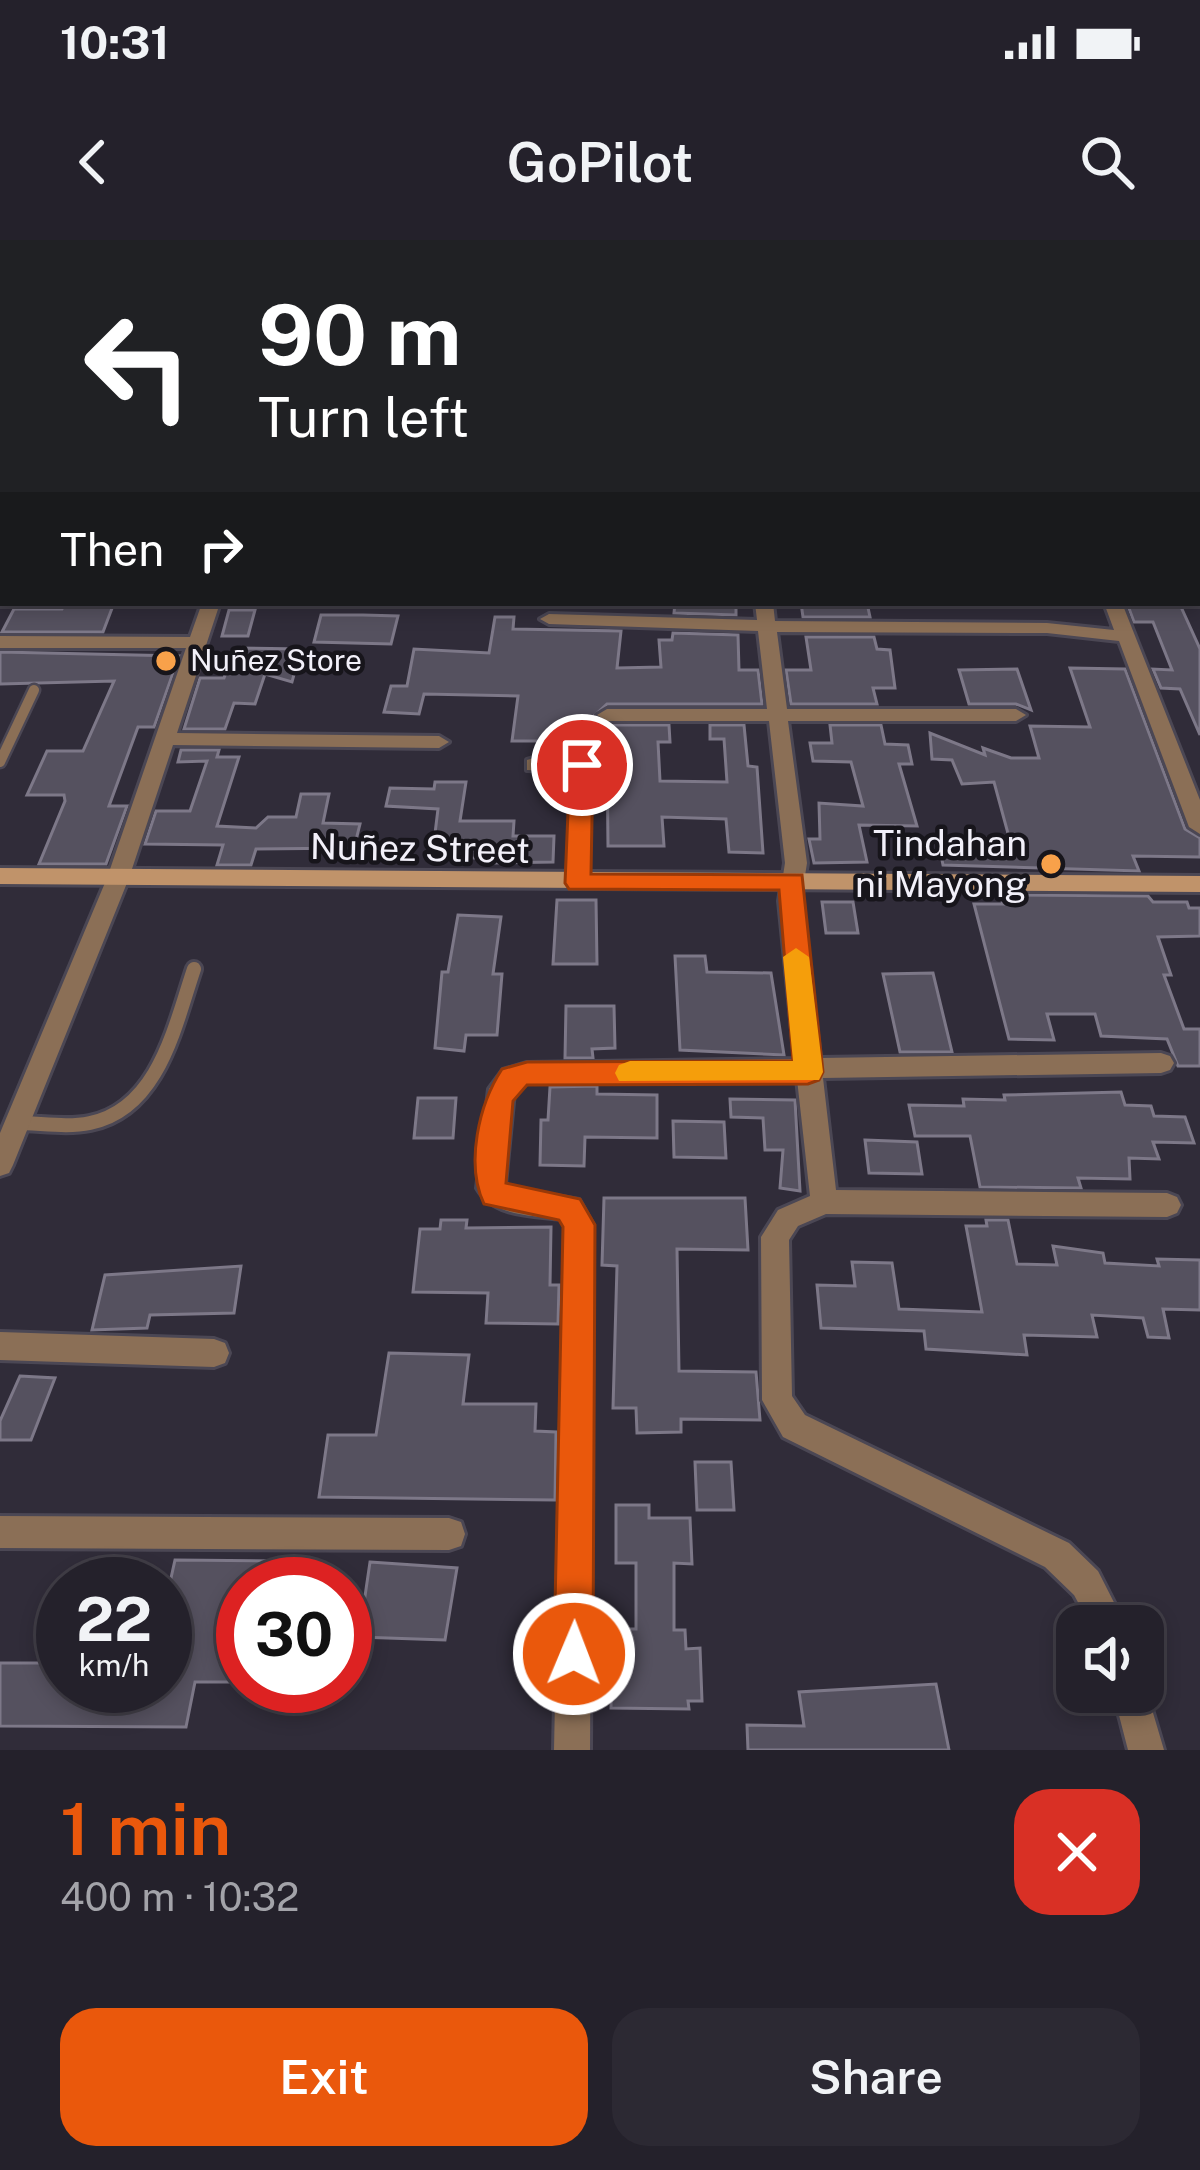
<!DOCTYPE html>
<meta charset="utf-8">
<style>
:root{--surface:#24212b;--page:#2c2933;--text:#f1f3f6;--muted:#a3a3a9;--line:#413e47;--accent:#ea580c}
body{margin:0;font-family:"Public Sans",sans-serif;background:var(--page);color:var(--text);height:100vh;display:flex;flex-direction:column;font-size:45px;white-space:nowrap}
*{box-sizing:border-box;margin:0}
p{font-size:39px;color:var(--muted)}
.icon{flex:none;width:66px;height:66px;fill:none;stroke:currentColor;stroke-width:2;stroke-linecap:round;stroke-linejoin:round}
.map{position:relative;height:1510px;overflow:hidden}
.details{display:flex;flex-direction:column;background:var(--surface);flex:1}
.details>*{flex:none}
.hud{position:absolute;left:0px;top:0px;width:1200px;height:366px;box-shadow:0 6px 18px #0003,0 0 0 3px var(--line);background:#202124;color:#fff;overflow:hidden}
.tools{position:absolute;left:1056px;top:1365px;display:grid;gap:24px}
.tools a{display:grid;place-items:center;width:108px;height:108px;border-radius:24px;background:var(--surface);box-shadow:0 6px 18px #0003,0 0 0 3px var(--line);font-size:60px}
.speed{position:absolute;left:36px;top:1317px;display:flex;gap:24px;font-size:60px;font-weight:700;text-align:center}
.speed>*{display:grid;place-content:center;width:156px;height:156px;border-radius:50%;background:var(--surface);box-shadow:0 6px 18px #0003,0 0 0 3px var(--line);line-height:1}
.speed small{font-size:30px;font-weight:400}
.speed .limit{border:18px solid #d22;background:#fff;color:#111}
.pin{position:absolute;display:grid;place-items:center;width:102px;height:102px;color:#fff;margin:-51px;border:6px solid #fff;border-radius:50%;box-shadow:0 3px 12px #0007}
.me{position:absolute;width:132px;margin:-66px;rotate:1deg;stroke-linejoin:round;filter:drop-shadow(0 0 9px #0008)}
.turn{display:flex;align-items:center;gap:42px;height:252px;padding:0 60px;font-size:54px}
.turn .icon{width:156px;height:156px;stroke-width:2.5}
.turn b{display:block;font-size:84px;line-height:102px}
.then{display:flex;align-items:center;height:114px;padding:0 60px;background:#0003;gap:24px;font-size:45px}
.round{display:grid;place-items:center;flex:none;width:126px;height:126px;border-radius:36px;background:var(--page)}
.headline{display:flex;align-items:center;justify-content:space-between;height:204px;padding:0 60px}
h1{font-size:72px;font-weight:600;line-height:90px;color:var(--accent)}
.button{display:flex;gap:24px;margin-top:auto;padding:24px 60px}
.button a{flex:1;height:138px;border-radius:36px;background:var(--accent);color:#fff;font-size:48px;font-weight:600;line-height:138px;text-align:center}
.button a+a{background:var(--page);color:var(--text)}
.status{display:flex;justify-content:space-between;align-items:center;height:84px;padding:0 60px;background:var(--surface);direction:ltr}
.status svg{height:33px;fill:currentColor}
header{display:flex;justify-content:space-between;align-items:center;height:156px;padding:0 60px;background:var(--surface);font-size:54px;font-weight:600}
.map>svg:first-child{display:block}
</style>
<div class="status"><b>10:31</b><svg viewBox="0 0 49 12"><path d="M0 12V9h3v3zM5 12V6h3v6zM10 12V3h3v9zM15 12V0h3v12zM26 1h20v11H26zM47 4h2v5h-2z"/></svg></div>
<header><svg class="icon" aria-label="back" viewBox="0 0 24 24"><path d="M15 5l-7 7 7 7"/></svg>GoPilot<svg class="icon" aria-label="search" viewBox="0 0 24 24"><circle cx="10" cy="10" r="6"/><path d="M15 15l6 6"/></svg></header>
<div class="map">
<svg width="1200" height="1510" viewBox="0 0 1200 1510">
<rect width="100%" height="100%" fill="#302c39"/>
<g fill="#55515f" stroke="#7d7888" stroke-width="3">
<path d="M66,363h48l-11,29h-101l12,-23h48z"/>
<path d="M675,363h61v12l-62,-2z"/>
<path d="M801,363h66l3,14h-67z"/>
<path d="M1127,363l54,4 19,42v86l-20,-46 -19,-1 -8,-19 19,1 -19,-48h-19z"/>
<path d="M229,370h26l-7,26h-26z"/>
<path d="M321,375h42l35,1 -7,28 -77,-2z"/>
<path d="M495,377h19l-1,12 108,2 -4,37 44,-1 -2,-27h13l1,-7 65,2 1,35h19l4,34h-155l-14,13 14,8h62l1,17h-12l2,39 67,1 -3,-43h-14v-14h34l4,41 9,1 6,86 -34,-1 -3,-33 -64,-2 2,29h-56l-1,-95 -50,-1 1,-9h-46l6,-45 -94,-2 -5,20 -35,-2 7,-26h16l7,-37 75,4z"/>
<path d="M806,397h68l3,12 13,1 5,38h-22l4,16h-86l-5,-34h25z"/>
<path d="M235,408l66,1 -9,33 -27,-8 -10,30 -21,-1 -9,26h-41l16,-51h24z"/>
<path d="M0,412l179,4 -25,71h-16l-29,79h18l-21,58h-67l26,-63 -1,-6h-37l20,-44h36l31,-70 -114,3z"/>
<path d="M1070,428l55,1 60,160 15,9v19l-67,-1 6,15 -196,-6 -5,-25 71,-3 -15,-55 -32,2 -10,-24 -20,-1 -2,-26 55,22 -2,-7 28,10h28l-9,-32 60,1z"/>
<path d="M1017,429l14,41 -15,-6h-47l-10,-34z"/>
<path d="M830,485h51l4,19 23,1 4,19h-13l18,62 -58,-1 8,37 -53,1 -5,-24h11l-1,-36 44,3 -12,-44 -38,-1 -3,-18h22z"/>
<path d="M181,510h38l-2,7h22l-22,69 39,2 12,-11h28l5,-23h28l-6,29 37,1 -6,24 -98,1 -5,16h-34l6,-20 -78,-1 11,-33h34l17,-50 -29,1z"/>
<path d="M435,542h31l-6,39h54l-1,15h41l-1,26 -62,1v-5h-59l6,-49 -52,-3 4,-18 44,1z"/>
<path d="M1000,655l148,1 5,6h34l2,6h11v28l-42,1 13,38h-7l20,54h16v37h-22l-11,-27 -66,-3 -6,-22h-48l7,26 -45,-1 -35,-135h29z"/>
<path d="M557,660h39l1,64h-44z"/>
<path d="M822,662h31l5,31h-32z"/>
<path d="M458,675l43,2 -8,57h9l-5,61h-31l-2,16 -29,-3 7,-76h6z"/>
<path d="M675,716h30l2,16 64,1 13,82 -104,-5z"/>
<path d="M933,733l19,79h-52l-17,-78z"/>
<path d="M566,766h48l1,42 -23,1 1,9h-28z"/>
<path d="M597,846v8l60,1v43l-72,-1 -1,29 -44,-1 1,-45h7l2,-33z"/>
<path d="M1121,852l4,13 26,1 3,10 31,1 9,26 -41,-1 6,17 -30,-1 1,21 -52,-1 3,10 -101,-1 -10,-51h-55l-6,-31 55,1 -1,-7 42,1 -1,-5z"/>
<path d="M418,858h38l-3,40h-39z"/>
<path d="M730,859l65,1 5,91 -20,-3 3,-38h-18l-2,-32 -32,-1z"/>
<path d="M673,881l51,1 2,36 -52,-1z"/>
<path d="M865,900l52,2 5,32 -53,-1z"/>
<path d="M604,958h141l3,52 -71,-1 2,122 77,1 4,48 -79,-1v13l-44,1 -1,-25h-23l4,-142 -15,-1z"/>
<path d="M441,980h26l-1,8 85,-1 -1,58h9l-1,39 -72,-1 2,-30 -75,-1 7,-63h20z"/>
<path d="M986,980h22l9,44 40,1 -4,-19 50,7 2,10 54,3 -2,-7 43,1v50l-37,-1 6,29 -21,-1 -5,-19 -51,-3 5,22 -73,-2 3,20 -101,-6 -2,-18 -103,-3 -4,-43 38,1 -3,-24 40,1 7,46 83,3 -16,-86h21z"/>
<path d="M241,1026l-7,47 -84,2 -3,13 -55,2 13,-55z"/>
<path d="M389,1113l80,2 -6,49h73l-1,27 21,1 -1,68 -236,-3 9,-62h48z"/>
<path d="M20,1136l35,2 -24,62h-31v-19z"/>
<path d="M695,1222h36l3,48h-37z"/>
<path d="M616,1265h33v13h41l2,46 -18,-1v67h11l1,19 14,-1 2,53h-14l1,8 -78,-1 1,-79h24v-66h-20z"/>
<path d="M175,1320l103,1 -4,23h-31v55l-8,43h-40l-9,45 -186,-1v-63h63v23h102v-81z"/>
<path d="M370,1322l87,6 -12,72 -86,-3z"/>
<path d="M936,1444l13,66h-201l-1,-25 57,1 -5,-34z"/>
</g>
<g fill="none" stroke-linecap="round" stroke-linejoin="round">
<defs>
<path id="lane-far1" d="M0,522l34,-72"/>
<path id="lane" d="M16,883c24,0 51,5 74,0 69,-14 85,-98 104,-154"/>
<g id="street">
<path d="M0,0h7l2,3 -9,4z"/>
<path d="M200,0h151l1,2 -152,1z"/>
<path d="M562,0h12l-13,3z"/>
<rect x="703" y="0" width="12" height="3"/>
<path d="M767,0h12l1,3h-12z"/>
<path d="M825,0h12l1,3h-12z"/>
<path d="M876,0h12l1,3h-12z"/>
<path d="M948,0h12l1,3h-12z"/>
<path d="M1039,0h12l2,3h-12z"/>
<rect x="0" y="203" width="3" height="10"/>
<path d="M1197,257l3,1v15l-3,-1z"/>
<rect x="0" y="327" width="3" height="10"/>
<path d="M202,363h18l-43,130 262,3 10,6 -10,6 -266,-3 -44,133 -116,287 -4,8 -9,3v-43l107,-255 79,-230h-186v-12l190,1z"/>
<path d="M755,363h18l2,18 272,2 67,7 -10,-27h18l78,197v34l-11,-7 -70,-186 -72,-8 -270,-1 10,77h229l10,6 -10,6h-228l19,142 -6,38 19,157 341,-5 9,3 4,7 -4,7 -9,3 -338,5 13,112 331,3 10,4 4,8 -4,8 -10,4 -341,-3 -28,12 -9,14 3,156 13,19 264,128 29,28 28,55h-35l-17,-31 -29,-28 -262,-130 -21,-37 -1,-163 17,-27 32,-14 -13,-117 -270,4 -13,9 -9,92 5,4 69,12 14,25 -3,525h-36l11,-524 -4,-7c-30,-4 -67,-2 -84,-31l12,-99 14,-19 24,-7 268,-4 -16,-158 6,-38 -16,-142h-162l-10,-6 10,-6h160l-9,-78 -209,-7 -9,-5 9,-5 208,6z"/>
<path d="M534,518h48l10,7 -6,123h-16l-3,-5 5,-111 -45,-2v-10z"/>
<path d="M0,1092l214,7 11,4 4,10 -4,10 -11,4 -214,-7z"/>
<path d="M0,1276l449,2 12,4 4,12 -4,12 -12,4 -449,-2z"/>
<path d="M1143,1439l21,71h-36l-15,-58h30z"/>
</g>
<path id="secondary" d="M0,628l1200,8v16l-1200,-8z"/>
</defs>
<use href="#lane-far1" stroke="#4b4754" stroke-width="15"/>
<use href="#lane" stroke="#4b4754" stroke-width="20"/>
<use href="#street" stroke="#4b4754" stroke-width="6"/>
<use href="#secondary" stroke="#4b4754" stroke-width="6"/>
<use href="#lane-far1" stroke="#8b6f56" stroke-width="10"/>
<use href="#lane" stroke="#8b6f56" stroke-width="14"/>
<use href="#street" fill="#8b6f56" fill-rule="evenodd"/>
<use href="#secondary" fill="#c0936a" fill-rule="evenodd"/>
</g>
<path fill="#ea580c" stroke="#983908" stroke-width="3" d="M582,518l11,7 -2,109 211,1 21,197 -4,8 -11,4 -281,1 -14,16 -7,82 74,16 15,26 -2,429 -6,14 -13,6 -14,-6 -6,-14 9,-427 -4,-7 -75,-16c-19,-40 -5,-100 18,-135l25,-7 266,-1 -14,-171 -210,-1 -4,-6 5,-118z"/>
<path fill="#f59e0b" d="M796,708l13,9 14,115 -4,8 -200,1 -4,-8 4,-8 11,-4h163l-10,-104z"/>
<g fill="#f8a14a" stroke="#17151b" stroke-width="4.5">
<circle cx="166" cy="421" r="12"/>
<circle cx="1051" cy="624" r="12"/>
</g>
<g text-anchor="middle" stroke-width="9" stroke-linejoin="round" paint-order="stroke">
<g font-size="30" fill="#f2f0f9" stroke="#17151b" text-anchor="start">
<text x="190" y="431">Nuñez Store</text>
</g>
<g font-size="36" fill="#f2f0f9" stroke="#17151b" text-anchor="end">
<text x="1027" y="616">Tindahan<tspan x="1027" dy="41">ni Mayong</tspan></text>
</g>
<g font-size="36" fill="#f2f0f9" stroke="#17151b">
<text transform="translate(420 608) rotate(1)" y="13">Nuñez Street</text>
</g>
</g>
</svg>
<div class="tools">
<a><svg class="icon" aria-label="sound" viewBox="0 0 24 24"><path d="M4 9h4l5-4v14l-5-4H4zM17 9q2 3 0 6"/></svg></a>
</div>
<div class="speed"><div>22<small>km/h</small></div><div class="limit">30</div></div>
<div class="pin" style="left:582px;top:525px;background:#d93025"><svg class="icon" aria-label="arrive" viewBox="0 0 24 24"><path d="M6 21V4h12l-3 4 3 4H6"/></svg></div>
<svg class="me" style="left:574px;top:1414px" viewBox="-20 -20 40 40"><circle r="17" fill="#ea580c" stroke="#fff" stroke-width="3"/><path d="M0-11L8 9 0 5-8 9z" fill="#fff"/></svg>
<div class="hud">
<div class="turn"><svg class="icon" aria-label="left" viewBox="0 0 24 24"><path d="M17 20v-9H6M10 6l-5 5 5 5"/></svg><div><b>90 m</b>Turn left</div></div>
<div class="then">Then<svg class="icon" aria-label="right" viewBox="0 0 24 24"><path d="M7 20v-9h11M14 6l5 5-5 5"/></svg></div>
</div>
</div>
<section class="details">
<div class="headline"><div><h1>1 min</h1><p>400 m · 10:32</p></div><a class="round" style="background:#d93025;color:#fff"><svg class="icon" aria-label="close" viewBox="0 0 24 24"><path d="M6 6l12 12M18 6L6 18"/></svg></a></div>
<div class="button"><a>Exit</a><a>Share</a></div>
</section>
